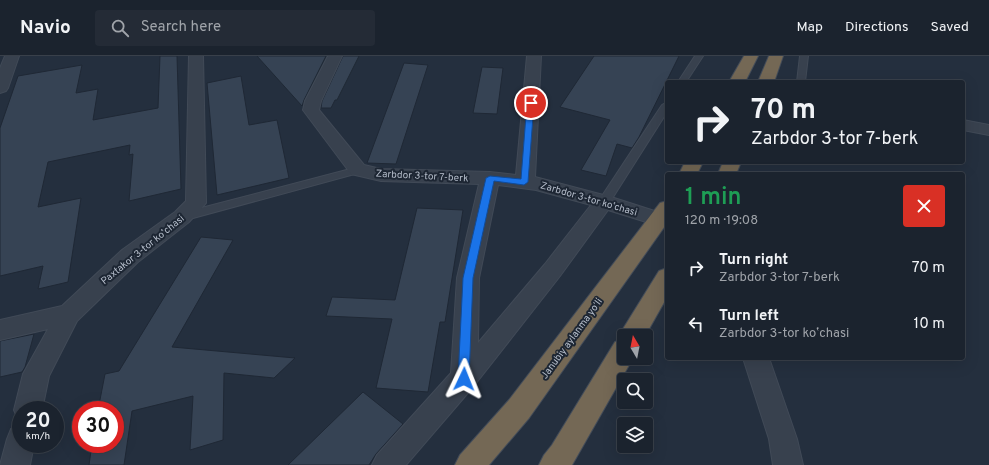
<!DOCTYPE html>
<meta charset="utf-8">
<style>
:root{--surface:#1b232e;--page:#242b36;--text:#f1f3f6;--muted:#a0a4aa;--line:#39404a}
body{margin:0;font-family:Overpass,sans-serif;background:var(--page);color:var(--text);height:100vh;display:flex;flex-direction:column;font-size:15px;white-space:nowrap}
*{box-sizing:border-box;margin:0}
p{font-size:13px;color:var(--muted)}
.icon{flex:none;width:22px;height:22px;fill:none;stroke:currentColor;stroke-width:2;stroke-linecap:round;stroke-linejoin:round}
.map{position:relative;flex:1;overflow:hidden}
.details{position:absolute;left:665px;top:116px;width:300px;height:188px;display:flex;flex-direction:column;background:var(--surface);border-radius:4px;box-shadow:0 4px 16px #0002,0 0 0 1px var(--line)}
.details>*{flex:none}
.top-card{position:absolute;left:665px;top:24px;width:300px;height:84px;border-radius:4px;box-shadow:0 4px 16px #0002,0 0 0 1px var(--line);background:#1b232e;color:var(--text);overflow:hidden}
.needle{width:26px;rotate:350deg}
.tools{position:absolute;left:617px;top:273px;display:grid;gap:8px}
.tools a{display:grid;place-items:center;width:36px;height:36px;border-radius:4px;background:var(--surface);box-shadow:0 4px 16px #0002,0 0 0 1px var(--line);font-size:20px}
.speed{position:absolute;left:12px;top:345px;display:flex;gap:8px;font-size:20px;font-weight:700;text-align:center}
.speed>*{display:grid;place-content:center;width:52px;height:52px;border-radius:50%;background:var(--surface);box-shadow:0 4px 16px #0002,0 0 0 1px var(--line);line-height:1}
.speed small{font-size:10px;font-weight:400}
.speed .limit{border:6px solid #d22;background:#fff;color:#111}
.pin{position:absolute;display:grid;place-items:center;width:34px;height:34px;color:#fff;margin:-17px;border:2px solid #fff;border-radius:50%;box-shadow:0 1px 4px #0007}
.me{position:absolute;width:44px;margin:-22px;rotate:2deg;stroke-linejoin:round;filter:drop-shadow(0 0 3px #0008)}
.turn{display:flex;align-items:center;gap:14px;height:84px;padding:0 20px;font-size:18px}
.turn .icon{width:52px;height:52px;stroke-width:2.5}
.turn b{display:block;font-size:28px;line-height:34px}
.round{display:grid;place-items:center;flex:none;width:42px;height:42px;border-radius:4px;background:var(--page)}
.overview{display:flex;align-items:center;justify-content:space-between;height:68px;padding:0 20px}
h1{font-size:24px;font-weight:600;line-height:30px;color:#1e9e55}
ul{padding:0;list-style:none}
li{display:flex;align-items:center;gap:12px;height:56px;padding:0 20px}
li div{flex:1}
li b{display:block;font-size:15px}
li em{font-style:normal}
header{display:flex;align-items:center;gap:24px;box-sizing:border-box;height:56px;padding:0 20px;background:var(--surface);border-bottom:1px solid var(--line)}
header strong{font-size:19px}
nav{display:flex;gap:22px;margin-inline-start:auto;font-size:14px}
.search{width:280px;height:36px;background:var(--page);display:flex;align-items:center;gap:10px;box-sizing:border-box;padding:0 14px;border-radius:4px;color:var(--muted);font-size:15px}
.map>svg:first-child{display:block}
</style>
<header>
<strong>Navio</strong>
<div class="search"><svg class="icon" aria-label="search" viewBox="0 0 24 24"><circle cx="10" cy="10" r="6"/><path d="M15 15l6 6"/></svg>Search here</div>
<nav><a>Map</a><a>Directions</a><a>Saved</a></nav>
</header>
<div class="map">
<svg width="989" height="409" viewBox="0 0 989 409">
<rect width="100%" height="100%" fill="#242f3e"/>
<g fill="#364354" stroke="#1f2835">
<path d="M160,0h17l4,133 -52,12 4,-47 -4,1 1,-10 -82,17 -10,45 43,-9 -13,84 -30,7 5,-23 -43,10v-148l18,-52 64,-11 -6,28 22,-4 -5,31 65,-12z"/>
<path d="M257,0h69l-22,44 -2,6z"/>
<path d="M343,0h16l-22,44h-2l-4,8h-10l1,-7z"/>
<path d="M594,0h85l-40,81 -7,11 -15,-4 -11,32 -25,-6 29,-50 -50,-13z"/>
<path d="M404,7l24,2 -32,99 -29,-1z"/>
<path d="M482,11l21,1 -6,46 -24,-1z"/>
<path d="M241,20l8,49 28,-5 12,58 -72,17 -10,-112z"/>
<path d="M417,152l46,2 -18,112h-5l-12,70 -52,-4 16,-69 -66,-3 6,-19 63,3z"/>
<path d="M201,181l32,3 -61,107 123,11 -21,20 -50,-5 -1,67 -33,10 3,-54 -61,15 -8,54h-35l3,-21h23v-34h-17l7,-36 14,-3z"/>
<path d="M34,278l-9,33 -3,5 -22,5v-36z"/>
<path d="M363,336l40,32 -27,30 -7,11h-81z"/>
</g>
<g fill="none" stroke-linecap="round" stroke-linejoin="round">
<defs>
<g id="lane">
<path d="M695,0h8l-17,26h-8z"/>
<path d="M800,0h8l-3,26h-8z"/>
<path d="M667,46v10l-59,93h-8l-1,-3 1,-3 62,-94z"/>
<path d="M358,111l5,3 -1,2 -180,49 -4,-1 -2,-3 2,-3 4,-1z"/>
</g>
<g id="street">
<path d="M5,0h14l-11,32 -2,3 -6,2v-25z"/>
<path d="M189,0h14l3,147 -17,19 -51,40 -61,59 -28,55 -7,34h-21v10l-3,-1 -4,-9 9,-36 25,-45 -48,11v-20l62,-14 60,-56 53,-38 11,-11z"/>
<path d="M328,0h14l-21,45 -2,9 45,55 17,4 109,3 26,3 11,-119h14l-6,121 76,20 56,18 -1,9 -7,2 -51,-16 -48,66 -87,111 -67,78h-34l5,-10 74,-82 6,-95 22,-94 -98,-3 -30,-7 -48,-64 2,-9zM498,129l38,5 55,15 -46,59 -67,79 1,-65z"/>
<path d="M963,64l26,5v10l-26,-5z"/>
<path d="M743,302h26l28,81 6,26h-30l-4,-26z"/>
<path d="M21,369v19h13l-4,21h-30l7,-26 4,-10z"/>
</g>
<g id="highway">
<path d="M744,0h14l-13,26h-16z"/>
<path d="M769,0h14l-9,26h-16z"/>
<path d="M685,106h18l-6,12h-18z"/>
<path d="M723,106h18l-5,12h-18z"/>
<path d="M667,145v22l-138,195 -40,47h-34l5,-10 49,-55 151,-197z"/>
<path d="M667,212v29l-22,39h-21v22h9l-61,107h-33l5,-10 8,-10 63,-103 7,-2 -2,-4 3,-7 36,-58z"/>
</g>
</defs>
<use href="#lane" stroke="#414a57" stroke-width="2"/>
<use href="#street" stroke="#414a57" stroke-width="2"/>
<use href="#highway" stroke="#434c59" stroke-width="2"/>
<use href="#lane" fill="#38414e" fill-rule="evenodd"/>
<use href="#street" fill="#38414e" fill-rule="evenodd"/>
<use href="#highway" fill="#746855" fill-rule="evenodd"/>
</g>
<path fill="#1a73e8" stroke="#114b97" d="M531,45l3,2 -6,79 -4,3 -30,-4 -21,97 -4,101 -1,4 -4,1 -4,-1 -2,-4 5,-101 23,-100 4,-2 31,3 6,-76z"/>
<g text-anchor="middle" stroke-width="4" stroke-linejoin="round" paint-order="stroke">
<g font-size="10" fill="#b4bcc9" stroke="#1d2633">
<text transform="translate(422 119) rotate(3)" y="4">Zarbdor 3-tor 7-berk</text>
<text transform="translate(589 142) rotate(16)" y="4">Zarbdor 3-tor koʼchasi</text>
<text transform="translate(142 193) rotate(-39)" y="4">Paxtakor 3-tor koʼchasi</text>
<text transform="translate(571 282) rotate(-54)" y="4">Janubiy aylanma yoʻli</text>
</g>
</g>
</svg>
<div class="tools">
<a><svg class="needle" viewBox="-14 -14 28 28"><path d="M0-13l5 13h-10z" fill="#e53935"/><path d="M0 13l5-13h-10z" fill="#a0a4aa"/></svg></a>
<a><svg class="icon" aria-label="search" viewBox="0 0 24 24"><circle cx="10" cy="10" r="6"/><path d="M15 15l6 6"/></svg></a>
<a><svg class="icon" aria-label="layers" viewBox="0 0 24 24"><path d="M12 4l9 5-9 5-9-5zM3 14l9 5 9-5"/></svg></a>
</div>
<div class="speed"><div>20<small>km/h</small></div><div class="limit">30</div></div>
<div class="pin" style="left:531px;top:47px;background:#d93025"><svg class="icon" aria-label="arrive" viewBox="0 0 24 24"><path d="M6 21V4h12l-3 4 3 4H6"/></svg></div>
<svg class="me" style="left:464px;top:323px" viewBox="-20 -20 40 40"><path d="M0-17L14 15 0 8-14 15z" fill="#1a73e8" stroke="#fff" stroke-width="4"/></svg>
<div class="top-card">
<div class="turn"><svg class="icon" aria-label="right" viewBox="0 0 24 24"><path d="M7 20v-9h11M14 6l5 5-5 5"/></svg><div><b>70 m</b>Zarbdor 3-tor 7-berk</div></div>
</div>
<section class="details">
<div class="overview"><div><h1>1 min</h1><p>120 m · 19:08</p></div><a class="round" style="background:#d93025;color:#fff"><svg class="icon" aria-label="close" viewBox="0 0 24 24"><path d="M6 6l12 12M18 6L6 18"/></svg></a></div>
<ul>
<li><svg class="icon" aria-label="right" viewBox="0 0 24 24"><path d="M7 20v-9h11M14 6l5 5-5 5"/></svg><div><b>Turn right</b><p>Zarbdor 3-tor 7-berk</p></div><em>70 m</em></li>
<li><svg class="icon" aria-label="left" viewBox="0 0 24 24"><path d="M17 20v-9H6M10 6l-5 5 5 5"/></svg><div><b>Turn left</b><p>Zarbdor 3-tor koʼchasi</p></div><em>10 m</em></li>
</ul>
</section>
</div>
